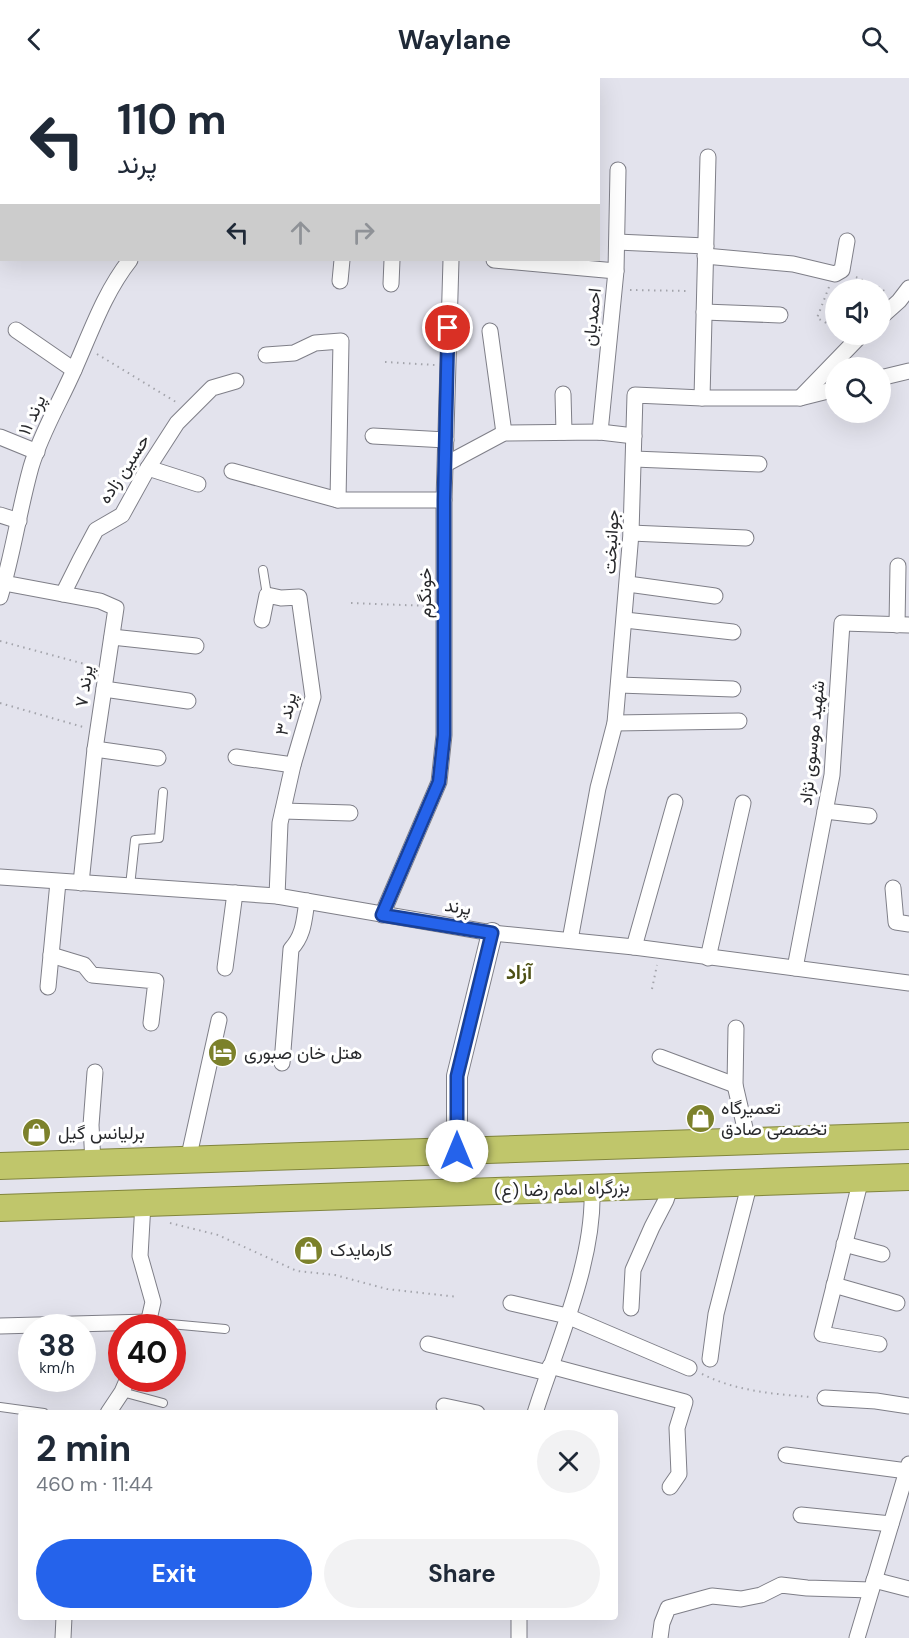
<!DOCTYPE html>
<meta charset="utf-8">
<style>
:root{--surface:#fff;--page:#f2f2f3;--text:#1f2937;--muted:#747a83;--accent:#2563eb}
body{margin:0;font-family:"DM Sans",Vazirmatn,sans-serif;background:var(--page);color:var(--text);height:100vh;display:flex;flex-direction:column;font-size:22px;white-space:nowrap}
*{box-sizing:border-box;margin:0}
p{font-size:20px;color:var(--muted)}
.icon{flex:none;width:33px;height:33px;fill:none;stroke:currentColor;stroke-width:2;stroke-linecap:round;stroke-linejoin:round}
.map{position:relative;flex:1;overflow:hidden}
.sheet{position:absolute;left:18px;top:1332px;width:600px;height:210px;display:flex;flex-direction:column;background:var(--surface);border-radius:6px;box-shadow:0 6px 24px #0002}
.sheet>*{flex:none}
.banner{position:absolute;left:0px;top:0px;width:600px;height:183px;box-shadow:0 6px 24px #0002;background:#fff;color:var(--text);overflow:hidden}
.controls{position:absolute;left:825px;top:201px;display:grid;gap:12px}
.controls a{display:grid;place-items:center;width:66px;height:66px;border-radius:50%;background:var(--surface);box-shadow:0 6px 24px #0002;font-size:30px}
.speed{position:absolute;left:18px;top:1236px;display:flex;gap:12px;font-size:30px;font-weight:700;text-align:center}
.speed>*{display:grid;place-content:center;width:78px;height:78px;border-radius:50%;background:var(--surface);box-shadow:0 6px 24px #0002;line-height:1}
.speed small{font-size:15px;font-weight:400}
.speed .limit{border:9px solid #d22;background:#fff;color:#111}
.pin{position:absolute;display:grid;place-items:center;width:51px;height:51px;color:#fff;margin:-26px;border:3px solid #fff;border-radius:50%;box-shadow:0 2px 6px #0007}
.me{position:absolute;width:66px;margin:-33px;rotate:0deg;stroke-linejoin:round;filter:drop-shadow(0 0 4px #0008)}
.turn{display:flex;align-items:center;gap:21px;height:126px;padding:0 18px;font-size:27px}
.turn .icon{width:78px;height:78px;stroke-width:2.5}
.turn b{display:block;font-size:42px;line-height:51px}
.lanes{display:flex;align-items:center;height:57px;padding:0 18px;background:#0003;justify-content:center;gap:30px;direction:ltr}
.lanes .off{opacity:.35}
.round{display:grid;place-items:center;flex:none;width:63px;height:63px;border-radius:32px;background:var(--page)}
.overview{display:flex;align-items:center;justify-content:space-between;height:102px;padding:0 18px}
h1{font-size:36px;font-weight:700;line-height:45px}
.button{display:flex;gap:12px;margin-top:auto;padding:12px 18px}
.button a{flex:1;height:69px;border-radius:36px;background:var(--accent);color:#fff;font-size:24px;font-weight:700;line-height:69px;text-align:center}
.button a+a{background:var(--page);color:var(--text)}
header{display:flex;justify-content:space-between;align-items:center;height:78px;padding:0 18px;background:var(--surface);font-size:27px;font-weight:700}
.map>svg:first-child{display:block}
</style>
<header><svg class="icon" aria-label="back" viewBox="0 0 24 24"><path d="M15 5l-7 7 7 7"/></svg>Waylane<svg class="icon" aria-label="search" viewBox="0 0 24 24"><circle cx="10" cy="10" r="6"/><path d="M15 15l6 6"/></svg></header>
<div class="map">
<svg width="909" height="1560" viewBox="0 0 909 1560">
<rect width="100%" height="100%" fill="#e3e3ed"/>
<g fill="none" stroke-linecap="round" stroke-linejoin="round">
<defs>
<g id="service">
<path d="M263,492l4,25"/>
<path d="M130,808l5,-46 24,-2 4,-46"/>
<path d="M148,1244l77,7"/>
<path d="M122,1314l41,11"/>
<path d="M0,1329l44,6"/>
</g>
<g id="minor">
<path d="M617,164l89,4"/>
<path d="M705,178l88,8 42,10 7,-4 5,-29"/>
<path d="M494,182l122,11"/>
<path d="M340,203l2,-21"/>
<path d="M391,206l1,-24"/>
<path d="M704,234l76,3"/>
<path d="M880,240l19,-17 10,-13"/>
<path d="M16,252l58,40"/>
<path d="M490,253l14,102"/>
<path d="M266,277l28,-2 21,-10 26,-2 -3,159"/>
<path d="M880,300l29,-7"/>
<path d="M563,316l1,38"/>
<path d="M702,320l6,-241"/>
<path d="M800,320l62,-64"/>
<path d="M600,354l16,-161 2,-101"/>
<path d="M373,358l73,4"/>
<path d="M0,359l37,15"/>
<path d="M634,381l125,5"/>
<path d="M446,386l58,-31 96,-1 34,4"/>
<path d="M148,390l50,16"/>
<path d="M232,393l106,29h106"/>
<path d="M0,437l19,6"/>
<path d="M631,455l115,5"/>
<path d="M4,505l96,18 16,7 -21,141 -14,134"/>
<path d="M628,506l87,12"/>
<path d="M63,516l17,-34 16,-30 26,-15 26,-47 29,-45 35,-35 24,-7"/>
<path d="M0,519c13,-43 19,-87 31,-130 10,-34 29,-65 43,-97 17,-38 30,-77 56,-110"/>
<path d="M262,542l5,-25 14,3 18,-1 14,100 -20,68 -13,58 -3,73"/>
<path d="M625,542l108,12"/>
<path d="M897,547l1,-59"/>
<path d="M112,559l84,9"/>
<path d="M619,607l114,4"/>
<path d="M104,611l84,12"/>
<path d="M615,645l124,-2"/>
<path d="M95,671l63,9"/>
<path d="M236,679l57,8"/>
<path d="M283,733l67,2"/>
<path d="M825,733l44,5"/>
<path d="M0,799l277,19 215,37 142,14 275,36"/>
<path d="M893,810l3,34 13,2"/>
<path d="M382,837l57,-133 5,-47v-235l7,-240"/>
<path d="M570,862l28,-152 17,-65 16,-190 4,-138 67,3h98l36,-9"/>
<path d="M634,869l41,-145"/>
<path d="M51,877l33,10 8,10 64,6 -5,42"/>
<path d="M708,880l35,-155"/>
<path d="M225,890l10,-75"/>
<path d="M795,890l37,-193 10,-152 67,2"/>
<path d="M48,909l10,-105"/>
<path d="M736,950l-1,57 13,56"/>
<path d="M660,979l75,28"/>
<path d="M282,985l9,-114c13,-14 13,-29 16,-48"/>
<path d="M188,1082l31,-140"/>
<path d="M93,1085l-2,-38 4,-53"/>
<path d="M861,1101l-39,155 57,10"/>
<path d="M143,1125l-3,53 13,46 -6,26"/>
<path d="M844,1166l38,10"/>
<path d="M834,1207l63,18"/>
<path d="M511,1225l56,13 122,52"/>
<path d="M631,1230l2,-38 19,-43 14,-27 5,-15"/>
<path d="M0,1248l148,-4"/>
<path d="M428,1266l120,29"/>
<path d="M710,1281l6,-45 34,-132"/>
<path d="M550,1288l135,36 -8,26 2,46 -9,13"/>
<path d="M825,1320l51,3 33,5"/>
<path d="M444,1328l33,7"/>
<path d="M108,1335l14,-21 6,-14"/>
<path d="M535,1335c22,-70 60,-152 57,-225"/>
<path d="M786,1377l121,16"/>
<path d="M801,1437l90,9"/>
<path d="M874,1502l35,9"/>
<path d="M63,1560l1,-21"/>
<path d="M519,1560v-21"/>
<path d="M660,1560l2,-15 6,-15 44,-12 29,3 20,-4 20,-10 26,3 64,2"/>
<path d="M857,1560l52,-174"/>
</g>
<path id="tertiary" d="M457,1073v-75l35,-143"/>
<g id="trunk">
<path d="M0,1088l909,-30"/>
<path d="M0,1130l909,-31"/>
</g>
</defs>
<use href="#service" stroke="#7f7f88" stroke-width="10"/>
<use href="#minor" stroke="#7f7f88" stroke-width="17"/>
<use href="#tertiary" stroke="#7f7f88" stroke-width="22"/>
<use href="#trunk" stroke="#81853d" stroke-width="28"/>
<g stroke="#a3a4ab" stroke-width="2" stroke-dasharray="1.5 4.5" stroke-linecap="butt">
<path d="M856,199l22,10 10,6"/>
<path d="M829,209l-12,31 19,10"/>
<path d="M630,212l60,1"/>
<path d="M97,276l79,48"/>
<path d="M385,284l50,3"/>
<path d="M351,525l78,3"/>
<path d="M0,563l92,25"/>
<path d="M0,625l83,24"/>
<path d="M652,911l5,-24"/>
<path d="M170,1145l48,12 79,36 38,4 52,14 71,8"/>
<path d="M702,1296c34,17 71,20 108,23"/>
</g>
<use href="#service" stroke="#fff" stroke-width="8"/>
<use href="#minor" stroke="#fff" stroke-width="15"/>
<use href="#tertiary" stroke="#fff" stroke-width="20"/>
<use href="#trunk" stroke="#c0c66b" stroke-width="26"/>
</g>
<g fill="none" stroke-linecap="round" stroke-linejoin="round">
<defs>
<path id="route" d="M448,250l-4,172v235l-5,47 -57,133 110,18 -35,143v75"/>
</defs>
<use href="#route" stroke="#184099" stroke-width="15"/>
<use href="#route" stroke="#2563eb" stroke-width="10"/>
</g>
<defs>
<symbol id="hotel-disc" viewBox="-11 -11 22 22"><circle r="9.5" fill="#7c812b" stroke="#fff"/><path d="M-6-4.5h1.5V1H6V5H4.5V3h-9V5H-6ZM-4 0a1.8 1.8 0 1 1 3.6 0ZM.5 0V-2.5h3Q6-2.5 6 0Z" fill="#fff"/></symbol>
<symbol id="shop-disc" viewBox="-11 -11 22 22"><circle r="9.5" fill="#7c812b" stroke="#fff"/><path d="M-5-2.5h2.3a2.7 3.5 0 0 1 5.4 0H5L5.5 6h-11ZM-1.5-2.5h3a1.5 2.3 0 0 0-3 0Z" fill="#fff"/></symbol>
</defs>
<g fill-rule="evenodd">
<use href="#hotel-disc" x="206" y="958" width="33" height="33"/>
<use href="#shop-disc" x="684" y="1024" width="33" height="33"/>
<use href="#shop-disc" x="20" y="1038" width="33" height="33"/>
<use href="#shop-disc" x="292" y="1156" width="33" height="33"/>
</g>
<g text-anchor="middle" stroke-width="6" stroke-linejoin="round" paint-order="stroke">
<g font-size="18" fill="#28292c" stroke="#fff">
<text transform="translate(592 239) rotate(-84)" y="6">احمدیان</text>
<text transform="translate(32 337) rotate(-66)" y="6">پرند ۱۱</text>
<text transform="translate(124 391) rotate(-57)" y="6">حسین زاده</text>
<text transform="translate(611 464) rotate(-87)" y="6">جوانبخت</text>
<text transform="translate(425 515) rotate(-90)" y="6">خونگرم</text>
<text transform="translate(84 608) rotate(-82)" y="6">پرند ۷</text>
<text transform="translate(286 636) rotate(-77)" y="6">پرند ۳</text>
<text transform="translate(812 665) rotate(-84)" y="6">شهید موسوی نژاد</text>
<text transform="translate(458 829) rotate(9)" y="6">پرند</text>
<text transform="translate(562 1111) rotate(-2)" y="6">بزرگراه امام رضا (ع)</text>
</g>
<g font-size="18" fill="#28292c" stroke="#fff" text-anchor="start">
<text x="244" y="981">هتل خان صبوری</text>
<text x="721" y="1036">تعمیرگاه<tspan x="721" dy="21">تخصصی صادق</tspan></text>
<text x="58" y="1061">برلیانس گیل</text>
<text x="330" y="1178">کارمایدک</text>
</g>
<g font-size="20" font-weight="bold" fill="#4d5014" stroke="#fff">
<text x="519" y="901">آزاد</text>
</g>
</g>
</svg>
<div class="controls">
<a><svg class="icon" aria-label="sound" viewBox="0 0 24 24"><path d="M4 9h4l5-4v14l-5-4H4zM17 9q2 3 0 6"/></svg></a>
<a><svg class="icon" aria-label="search" viewBox="0 0 24 24"><circle cx="10" cy="10" r="6"/><path d="M15 15l6 6"/></svg></a>
</div>
<div class="speed"><div>38<small>km/h</small></div><div class="limit">40</div></div>
<div class="pin" style="left:448px;top:250px;background:#d93025"><svg class="icon" aria-label="arrive" viewBox="0 0 24 24"><path d="M6 21V4h12l-3 4 3 4H6"/></svg></div>
<svg class="me" style="left:457px;top:1073px" viewBox="-20 -20 40 40"><circle r="19" fill="#fff"/><path d="M0-13L10 11 0 6-10 11z" fill="#2563eb"/></svg>
<div class="banner">
<div class="turn"><svg class="icon" aria-label="left" viewBox="0 0 24 24"><path d="M17 20v-9H6M10 6l-5 5 5 5"/></svg><div><b>110 m</b>پرند</div></div>
<div class="lanes"><svg class="icon" aria-label="left" viewBox="0 0 24 24"><path d="M17 20v-9H6M10 6l-5 5 5 5"/></svg><svg class="icon off" aria-label="ahead" viewBox="0 0 24 24"><path d="M12 20V5M6 11l6-6 6 6"/></svg><svg class="icon off" aria-label="right" viewBox="0 0 24 24"><path d="M7 20v-9h11M14 6l5 5-5 5"/></svg></div>
</div>
<section class="sheet">
<div class="overview"><div><h1>2 min</h1><p>460 m · 11:44</p></div><a class="round"><svg class="icon" aria-label="close" viewBox="0 0 24 24"><path d="M6 6l12 12M18 6L6 18"/></svg></a></div>
<div class="button"><a>Exit</a><a>Share</a></div>
</section>
</div>
